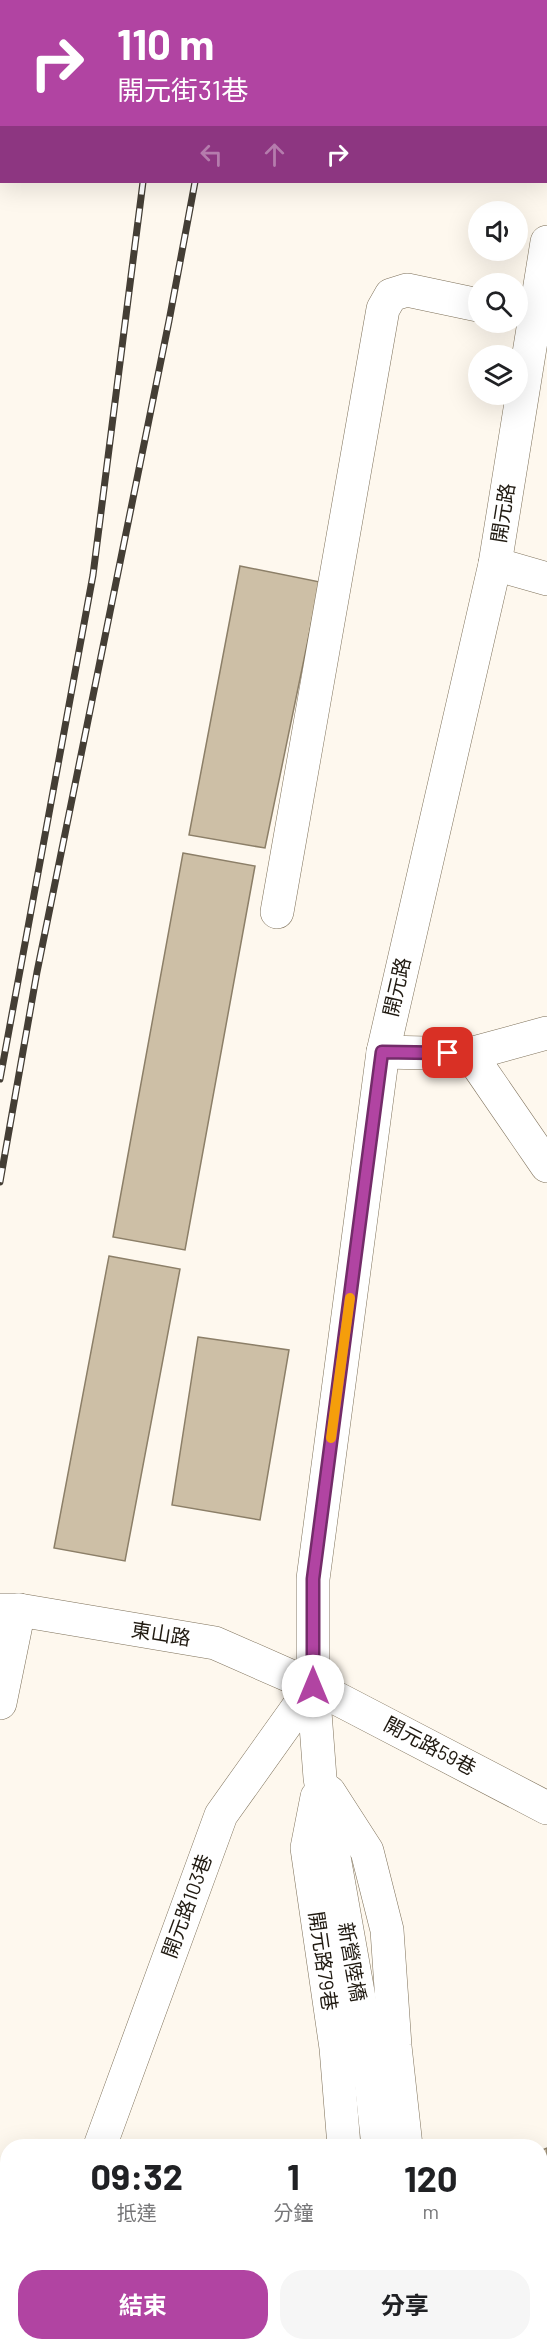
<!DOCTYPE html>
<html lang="zh-TW">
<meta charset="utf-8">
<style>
:root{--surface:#fff;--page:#f6f6f6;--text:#202124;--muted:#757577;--accent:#b144a2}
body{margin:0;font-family:Barlow,"Noto Sans TC",sans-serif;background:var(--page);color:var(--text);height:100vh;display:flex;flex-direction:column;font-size:22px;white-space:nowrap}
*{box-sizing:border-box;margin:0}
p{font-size:20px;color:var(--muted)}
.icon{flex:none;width:33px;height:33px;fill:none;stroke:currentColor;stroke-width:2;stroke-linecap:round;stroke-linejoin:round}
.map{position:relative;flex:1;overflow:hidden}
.drawer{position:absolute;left:0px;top:2139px;width:548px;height:212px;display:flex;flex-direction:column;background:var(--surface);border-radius:24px 24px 0 0;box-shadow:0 6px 24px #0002}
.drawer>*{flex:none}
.banner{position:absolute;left:0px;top:0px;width:548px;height:183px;box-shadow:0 6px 24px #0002;background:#b144a2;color:#fff;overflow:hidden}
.tools{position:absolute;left:468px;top:201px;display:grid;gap:12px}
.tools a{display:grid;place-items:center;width:60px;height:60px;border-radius:50%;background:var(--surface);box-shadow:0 6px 24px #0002;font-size:30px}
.pin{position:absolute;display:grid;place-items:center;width:51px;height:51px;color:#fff;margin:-26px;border-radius:12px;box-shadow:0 3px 9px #0006}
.me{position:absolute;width:66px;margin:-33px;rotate:0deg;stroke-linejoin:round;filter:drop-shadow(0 0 4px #0008)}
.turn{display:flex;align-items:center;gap:21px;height:126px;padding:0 18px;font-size:27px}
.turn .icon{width:78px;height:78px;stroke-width:2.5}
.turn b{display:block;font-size:42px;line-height:51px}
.lanes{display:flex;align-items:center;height:57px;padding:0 18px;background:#0003;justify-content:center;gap:30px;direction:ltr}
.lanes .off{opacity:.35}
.eta{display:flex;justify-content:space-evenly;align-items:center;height:102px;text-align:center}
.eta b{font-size:36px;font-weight:700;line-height:42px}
.action{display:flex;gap:12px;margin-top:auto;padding:12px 18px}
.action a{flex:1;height:69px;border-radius:24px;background:var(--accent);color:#fff;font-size:24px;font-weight:700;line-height:69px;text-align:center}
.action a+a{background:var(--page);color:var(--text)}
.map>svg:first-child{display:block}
</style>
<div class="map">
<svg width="547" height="2350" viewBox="0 0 547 2350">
<rect width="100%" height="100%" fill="#fef8ee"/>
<g fill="#cdbfa6" stroke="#8c7f68" stroke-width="1.5">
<path d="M339,0h78l-78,2z"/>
<path d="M240,566l80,16 -55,266 -76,-13z"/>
<path d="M183,853l72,13 -70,384 -72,-13z"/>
<path d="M109,1256l71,13 -55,292 -71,-13z"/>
<path d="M198,1337l91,13 -29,170 -88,-15z"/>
<path d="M547,2148v108l-7,-22v-83z"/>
<path d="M547,2301v22l-7,-6 7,-10z"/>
<path d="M540,2317l7,6v27l-68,-1 5,-6h56z"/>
</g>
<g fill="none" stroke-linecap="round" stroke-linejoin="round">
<defs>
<g id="minor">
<path d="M518,0l1,2"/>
<path d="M546,37h1"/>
<path d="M495,564l52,15"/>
<path d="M277,912l106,-603 8,-14 16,-5 71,15"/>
<path d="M383,1052l87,2 77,-21"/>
<path d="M470,1054l77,112"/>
<path d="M0,1610h19l196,33 98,43 234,122"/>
<path d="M0,1703l19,-93"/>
<path d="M329,1792l38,59 20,79 8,116 11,100"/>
<path d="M317,1797l-10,51 29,200 8,98"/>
<path d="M100,2146l121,-331 92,-129"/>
<path d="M378,2146l-11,-103 -47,-265 -7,-92v-107l70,-527 112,-488 52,-322"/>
<path d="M16,2350l3,-7"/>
<path d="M339,2350v-7"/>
<path d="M377,2350v-7"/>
<path d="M407,2350v-7"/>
</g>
</defs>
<use href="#minor" stroke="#7e715a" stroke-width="34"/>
<use href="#minor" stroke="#fff" stroke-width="33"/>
<defs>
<g id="rail">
<path d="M163,2v-2"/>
<path d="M229,2v-2"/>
<path d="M0,1079l93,-504 50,-393"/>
<path d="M0,1182l37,-210 132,-651 26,-139"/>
</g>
</defs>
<use href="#rail" stroke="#443e35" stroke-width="7"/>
<use href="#rail" stroke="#fff" stroke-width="4.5" stroke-dasharray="14" stroke-linecap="butt"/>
</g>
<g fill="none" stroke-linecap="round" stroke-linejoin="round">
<defs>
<path id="route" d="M313,1686v-107l69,-527 66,1"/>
</defs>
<use href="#route" stroke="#732c69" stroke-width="15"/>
<use href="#route" stroke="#b144a2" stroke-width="10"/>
<path stroke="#f59e0b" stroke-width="10" d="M331,1438l19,-140"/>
</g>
<g text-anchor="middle" stroke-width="4.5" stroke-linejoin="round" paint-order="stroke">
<g font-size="20" fill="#201a11" stroke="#fff">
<text transform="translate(503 513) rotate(-81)" y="7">開元路</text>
<text transform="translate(397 987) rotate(-77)" y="7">開元路</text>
<text transform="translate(161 1634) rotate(9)" y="7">東山路</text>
<text transform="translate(430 1746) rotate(28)" y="7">開元路59巷</text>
<text transform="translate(187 1906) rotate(-70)" y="7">開元路103巷</text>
<text transform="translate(323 1961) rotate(82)" y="7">開元路79巷</text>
<text transform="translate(352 1962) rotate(80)" y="7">新營陸橋</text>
</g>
</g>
</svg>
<div class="tools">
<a><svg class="icon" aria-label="sound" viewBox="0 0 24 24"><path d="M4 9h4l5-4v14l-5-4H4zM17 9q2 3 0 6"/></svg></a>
<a><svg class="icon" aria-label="search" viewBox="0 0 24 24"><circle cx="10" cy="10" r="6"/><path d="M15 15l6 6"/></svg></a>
<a><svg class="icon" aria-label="layers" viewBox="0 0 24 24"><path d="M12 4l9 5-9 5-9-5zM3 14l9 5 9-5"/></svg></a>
</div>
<div class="pin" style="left:448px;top:1053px;background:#d93025"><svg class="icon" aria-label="arrive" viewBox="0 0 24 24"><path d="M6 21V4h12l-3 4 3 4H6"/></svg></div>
<svg class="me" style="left:313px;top:1686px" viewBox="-20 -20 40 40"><circle r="19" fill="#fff"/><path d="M0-13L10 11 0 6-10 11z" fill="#b144a2"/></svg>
<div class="banner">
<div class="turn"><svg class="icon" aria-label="right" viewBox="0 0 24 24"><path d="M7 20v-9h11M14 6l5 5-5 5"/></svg><div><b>110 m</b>開元街31巷</div></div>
<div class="lanes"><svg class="icon off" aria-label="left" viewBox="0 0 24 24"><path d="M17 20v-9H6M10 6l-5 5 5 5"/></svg><svg class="icon off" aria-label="ahead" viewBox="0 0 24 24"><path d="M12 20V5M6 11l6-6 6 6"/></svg><svg class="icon" aria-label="right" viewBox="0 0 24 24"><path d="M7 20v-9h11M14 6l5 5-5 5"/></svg></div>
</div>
<section class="drawer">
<div class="eta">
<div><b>09:32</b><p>抵達</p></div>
<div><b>1</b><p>分鐘</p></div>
<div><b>120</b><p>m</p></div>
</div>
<div class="action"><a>結束</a><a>分享</a></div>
</section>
</div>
